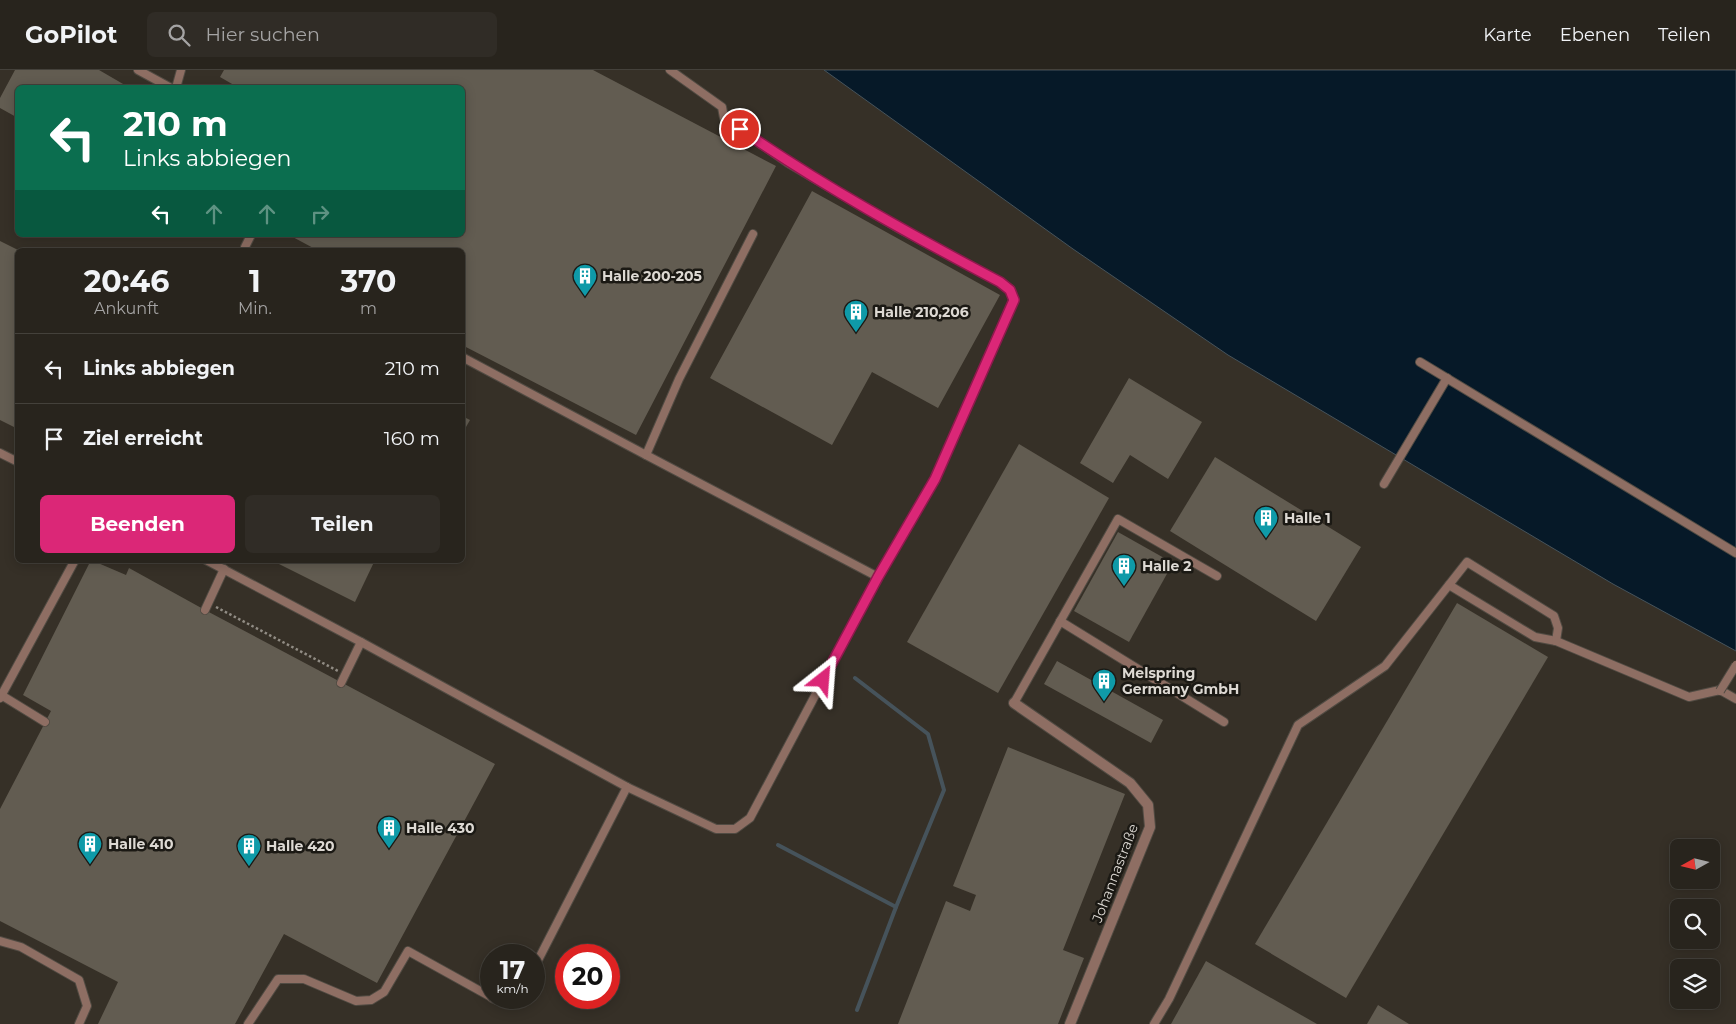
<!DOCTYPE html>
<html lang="de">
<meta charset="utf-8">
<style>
:root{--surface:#28241d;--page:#302c26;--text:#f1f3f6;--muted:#a5a4a4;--line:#44413b;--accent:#db2777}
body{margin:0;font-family:Montserrat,sans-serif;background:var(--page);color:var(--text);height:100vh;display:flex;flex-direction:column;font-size:19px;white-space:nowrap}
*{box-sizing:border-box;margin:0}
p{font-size:16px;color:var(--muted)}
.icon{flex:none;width:28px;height:28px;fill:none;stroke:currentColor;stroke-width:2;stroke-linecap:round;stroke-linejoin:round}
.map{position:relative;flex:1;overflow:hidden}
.panel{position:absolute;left:15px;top:178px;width:450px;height:315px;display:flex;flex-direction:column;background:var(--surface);border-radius:8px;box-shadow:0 2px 12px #0003,0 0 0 1px var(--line)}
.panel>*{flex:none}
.hud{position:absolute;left:15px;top:15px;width:450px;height:152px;border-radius:8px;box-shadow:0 2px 12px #0003,0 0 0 1px var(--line);background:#0b6e4f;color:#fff;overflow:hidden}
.needle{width:32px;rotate:262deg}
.fabs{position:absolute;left:1670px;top:769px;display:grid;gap:10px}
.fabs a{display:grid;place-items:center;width:50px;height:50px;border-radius:8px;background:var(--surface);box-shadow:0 2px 12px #0003,0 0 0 1px var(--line);font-size:25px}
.speed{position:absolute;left:480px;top:874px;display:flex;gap:10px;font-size:25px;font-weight:700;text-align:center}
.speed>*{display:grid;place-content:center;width:65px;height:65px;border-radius:50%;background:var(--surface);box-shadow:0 2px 12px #0003,0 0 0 1px var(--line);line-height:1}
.speed small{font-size:12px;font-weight:400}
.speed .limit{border:8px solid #d22;background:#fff;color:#111}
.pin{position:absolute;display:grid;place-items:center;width:42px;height:42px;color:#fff;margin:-21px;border:2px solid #fff;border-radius:50%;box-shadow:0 1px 5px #0007}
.me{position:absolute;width:55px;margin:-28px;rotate:28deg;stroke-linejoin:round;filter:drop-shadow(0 0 4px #0008)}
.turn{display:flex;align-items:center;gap:18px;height:105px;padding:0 25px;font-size:22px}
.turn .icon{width:65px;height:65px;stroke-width:2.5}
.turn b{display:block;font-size:35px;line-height:42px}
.lanes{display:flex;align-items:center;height:48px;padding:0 25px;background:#0003;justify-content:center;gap:25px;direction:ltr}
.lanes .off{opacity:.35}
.eta{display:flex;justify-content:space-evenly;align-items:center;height:85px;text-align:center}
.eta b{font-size:30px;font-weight:700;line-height:35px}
.primary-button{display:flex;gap:10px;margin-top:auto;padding:10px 25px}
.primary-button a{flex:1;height:58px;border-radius:8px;background:var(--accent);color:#fff;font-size:20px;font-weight:700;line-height:58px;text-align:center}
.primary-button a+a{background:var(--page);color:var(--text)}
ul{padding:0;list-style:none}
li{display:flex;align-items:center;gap:15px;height:70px;padding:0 25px;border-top:1px solid var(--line)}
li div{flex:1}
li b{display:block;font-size:19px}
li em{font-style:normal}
header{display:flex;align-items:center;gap:30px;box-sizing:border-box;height:70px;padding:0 25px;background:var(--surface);border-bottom:1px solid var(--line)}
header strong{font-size:24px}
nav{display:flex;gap:28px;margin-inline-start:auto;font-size:18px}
.search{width:350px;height:45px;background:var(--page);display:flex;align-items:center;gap:12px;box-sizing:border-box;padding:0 18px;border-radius:8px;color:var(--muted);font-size:19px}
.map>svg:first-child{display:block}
</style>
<header>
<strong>GoPilot</strong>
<div class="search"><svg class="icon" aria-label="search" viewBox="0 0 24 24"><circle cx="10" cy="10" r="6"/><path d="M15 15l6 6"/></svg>Hier suchen</div>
<nav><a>Karte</a><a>Ebenen</a><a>Teilen</a></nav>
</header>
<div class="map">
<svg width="1736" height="954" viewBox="0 0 1736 954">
<rect width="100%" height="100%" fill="#363027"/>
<path fill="#061928" stroke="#46535b" d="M824,0h912v581l-123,-67 -385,-229 -155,-106z"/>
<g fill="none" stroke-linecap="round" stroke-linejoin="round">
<g stroke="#46535b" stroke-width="4">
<path d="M855,608l73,56 16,56 -48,117 -39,103"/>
<path d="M778,775l118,62"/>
</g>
</g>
<g fill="#625c51">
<path d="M15,0h84l31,18h-112v30l-18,-10v-10z"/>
<path d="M224,0h369l183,96 -140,269 -174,-90v-95h-145l-28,-15h173v-147h-223l-19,-11z"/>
<path d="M812,121l188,104 -62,113 -66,-36 -40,73 -122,-67z"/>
<path d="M0,171l18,9v179l-18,-9z"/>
<path d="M1129,308l73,44 -34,57 -38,-24 -17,28 -33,-20z"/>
<path d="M462,346l8,4 -8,14z"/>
<path d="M1019,374l90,54 -111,195 -91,-51z"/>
<path d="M1215,387l146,90 -45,74 -146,-90z"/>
<path d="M1118,462l55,31 -44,79 -55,-31z"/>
<path d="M91,490l35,15 3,-7 76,42 290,154 -118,219 -93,-49 -49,90h-137l20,-42 -118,-61v-112l51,-98 -28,-16z"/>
<path d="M271,490h104l-20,42z"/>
<path d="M1457,533l91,54 -202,341 -91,-54z"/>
<path d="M1057,591l106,59 -12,23 -107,-59z"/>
<path d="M1008,677l117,47 -62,156 21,8 -26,66h-160l48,-123 24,10 6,-16 -23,-9z"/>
<path d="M1206,891l111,63h-146z"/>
<path d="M1378,935l31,19h-42z"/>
</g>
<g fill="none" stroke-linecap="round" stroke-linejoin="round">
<defs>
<g id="service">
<path d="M138,0l33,18"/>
<path d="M670,0l52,37 2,11 64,45 110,65 102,54 10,8 4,10 -79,179 -57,98 -232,-122 33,-76 74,-145"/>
<path d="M176,18l5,-18"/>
<path d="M245,177l6,-12"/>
<path d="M462,287l184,98"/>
<path d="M1420,292l316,191"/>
<path d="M0,383l18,9"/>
<path d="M1384,414l63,-106"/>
<path d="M206,490l155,82 266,145 -93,181"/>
<path d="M1449,515l86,52 21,4 133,56 31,-7 16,9"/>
<path d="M205,540l19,-41"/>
<path d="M1060,551l164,101"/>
<path d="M341,613l20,-41"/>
<path d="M1,625l44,27"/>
<path d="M0,628l75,-138"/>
<path d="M1014,633l104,-184 99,57"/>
<path d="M627,717l89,42h19l15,-11 128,-241"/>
<path d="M0,871l21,6 58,33 8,26 -8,18"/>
<path d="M492,928l5,2 14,-2"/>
<path d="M248,954l30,-45h26l52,22 15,-1 13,-8 24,-41 83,46"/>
<path d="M1154,954l15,-25 129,-274 87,-59 82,-104 87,54 4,12 -2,13"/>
</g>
<path id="minor" d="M1014,633l116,80 18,22 2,22 -80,197"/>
</defs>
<use href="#service" stroke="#514b43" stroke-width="10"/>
<use href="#minor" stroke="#514b43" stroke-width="12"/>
<path stroke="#918c84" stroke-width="2.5" stroke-dasharray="2.5 2.5" stroke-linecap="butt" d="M216,537l122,64"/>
<use href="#service" stroke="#8e6e63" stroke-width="8"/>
<use href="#minor" stroke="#8e6e63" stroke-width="10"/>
<defs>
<path id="service-bridge" d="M1720,621l16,-26"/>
</defs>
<use href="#service-bridge" stroke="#514b43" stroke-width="10" stroke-linecap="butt"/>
<use href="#service-bridge" stroke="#8e6e63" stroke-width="8"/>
</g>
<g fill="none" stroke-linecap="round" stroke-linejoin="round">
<defs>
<path id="route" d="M740,59c83,57 171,106 260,153l10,8 4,10 -79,179 -57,98 -55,103"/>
</defs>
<use href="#route" stroke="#8e194d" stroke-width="12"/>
<use href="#route" stroke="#db2777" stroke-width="9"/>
</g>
<defs>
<symbol id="building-pin" viewBox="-11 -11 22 30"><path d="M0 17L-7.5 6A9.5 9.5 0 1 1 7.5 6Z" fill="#0f9aa8" stroke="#1b1914"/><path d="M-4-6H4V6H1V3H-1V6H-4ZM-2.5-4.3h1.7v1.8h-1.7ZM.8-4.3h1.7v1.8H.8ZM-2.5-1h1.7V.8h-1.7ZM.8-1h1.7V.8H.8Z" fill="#fff"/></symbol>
</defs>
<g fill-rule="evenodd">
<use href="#building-pin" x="571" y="192" width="28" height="38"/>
<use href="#building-pin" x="842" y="228" width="28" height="38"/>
<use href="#building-pin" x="1252" y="434" width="28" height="38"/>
<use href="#building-pin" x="1110" y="482" width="28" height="38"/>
<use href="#building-pin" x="1090" y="597" width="28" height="38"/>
<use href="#building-pin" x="375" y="744" width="28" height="38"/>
<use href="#building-pin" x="76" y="760" width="28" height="38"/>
<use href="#building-pin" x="235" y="762" width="28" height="38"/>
</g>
<g text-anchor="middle" stroke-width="5" stroke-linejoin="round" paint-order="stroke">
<g font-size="14" font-weight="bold" fill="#ddd9d3" stroke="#1b1914" text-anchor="start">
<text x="602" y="211">Halle 200-205</text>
<text x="874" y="247">Halle 210,206</text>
<text x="1284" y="453">Halle 1</text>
<text x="1142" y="501">Halle 2</text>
<text x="1122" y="608">Melspring<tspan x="1122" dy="16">Germany GmbH</tspan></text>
<text x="406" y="763">Halle 430</text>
<text x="108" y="779">Halle 410</text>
<text x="266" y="781">Halle 420</text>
</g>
<g font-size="14" fill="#ddd9d3" stroke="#1b1914">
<text transform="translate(1115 803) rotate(-69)" y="5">Johannastraße</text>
</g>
</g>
</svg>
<div class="fabs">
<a><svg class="needle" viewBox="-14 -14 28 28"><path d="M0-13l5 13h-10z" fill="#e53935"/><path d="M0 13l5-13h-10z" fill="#a5a4a4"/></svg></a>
<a><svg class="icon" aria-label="search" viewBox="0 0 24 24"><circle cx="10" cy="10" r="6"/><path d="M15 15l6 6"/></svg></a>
<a><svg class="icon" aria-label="layers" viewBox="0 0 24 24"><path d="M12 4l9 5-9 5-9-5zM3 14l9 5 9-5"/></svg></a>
</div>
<div class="speed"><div>17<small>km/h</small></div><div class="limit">20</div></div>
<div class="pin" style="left:740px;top:59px;background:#d93025"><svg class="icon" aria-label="arrive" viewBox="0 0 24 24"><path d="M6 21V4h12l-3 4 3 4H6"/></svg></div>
<svg class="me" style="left:823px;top:610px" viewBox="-20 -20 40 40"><path d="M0-17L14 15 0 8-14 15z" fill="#db2777" stroke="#fff" stroke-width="4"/></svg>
<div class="hud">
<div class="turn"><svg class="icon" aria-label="left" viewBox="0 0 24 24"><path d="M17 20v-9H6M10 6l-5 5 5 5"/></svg><div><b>210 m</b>Links abbiegen</div></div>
<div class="lanes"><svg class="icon" aria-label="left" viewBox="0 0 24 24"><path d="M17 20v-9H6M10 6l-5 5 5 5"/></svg><svg class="icon off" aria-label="ahead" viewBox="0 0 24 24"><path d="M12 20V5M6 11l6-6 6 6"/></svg><svg class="icon off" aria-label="ahead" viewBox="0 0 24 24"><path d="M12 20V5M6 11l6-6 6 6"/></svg><svg class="icon off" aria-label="right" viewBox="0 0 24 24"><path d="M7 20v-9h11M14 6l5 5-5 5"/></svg></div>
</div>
<section class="panel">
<div class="eta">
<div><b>20:46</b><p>Ankunft</p></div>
<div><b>1</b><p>Min.</p></div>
<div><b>370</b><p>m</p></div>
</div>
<ul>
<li><svg class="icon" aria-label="left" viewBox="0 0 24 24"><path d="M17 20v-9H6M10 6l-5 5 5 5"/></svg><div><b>Links abbiegen</b></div><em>210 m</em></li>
<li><svg class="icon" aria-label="arrive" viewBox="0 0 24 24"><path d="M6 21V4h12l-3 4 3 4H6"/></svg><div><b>Ziel erreicht</b></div><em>160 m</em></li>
</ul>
<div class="primary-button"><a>Beenden</a><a>Teilen</a></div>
</section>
</div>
